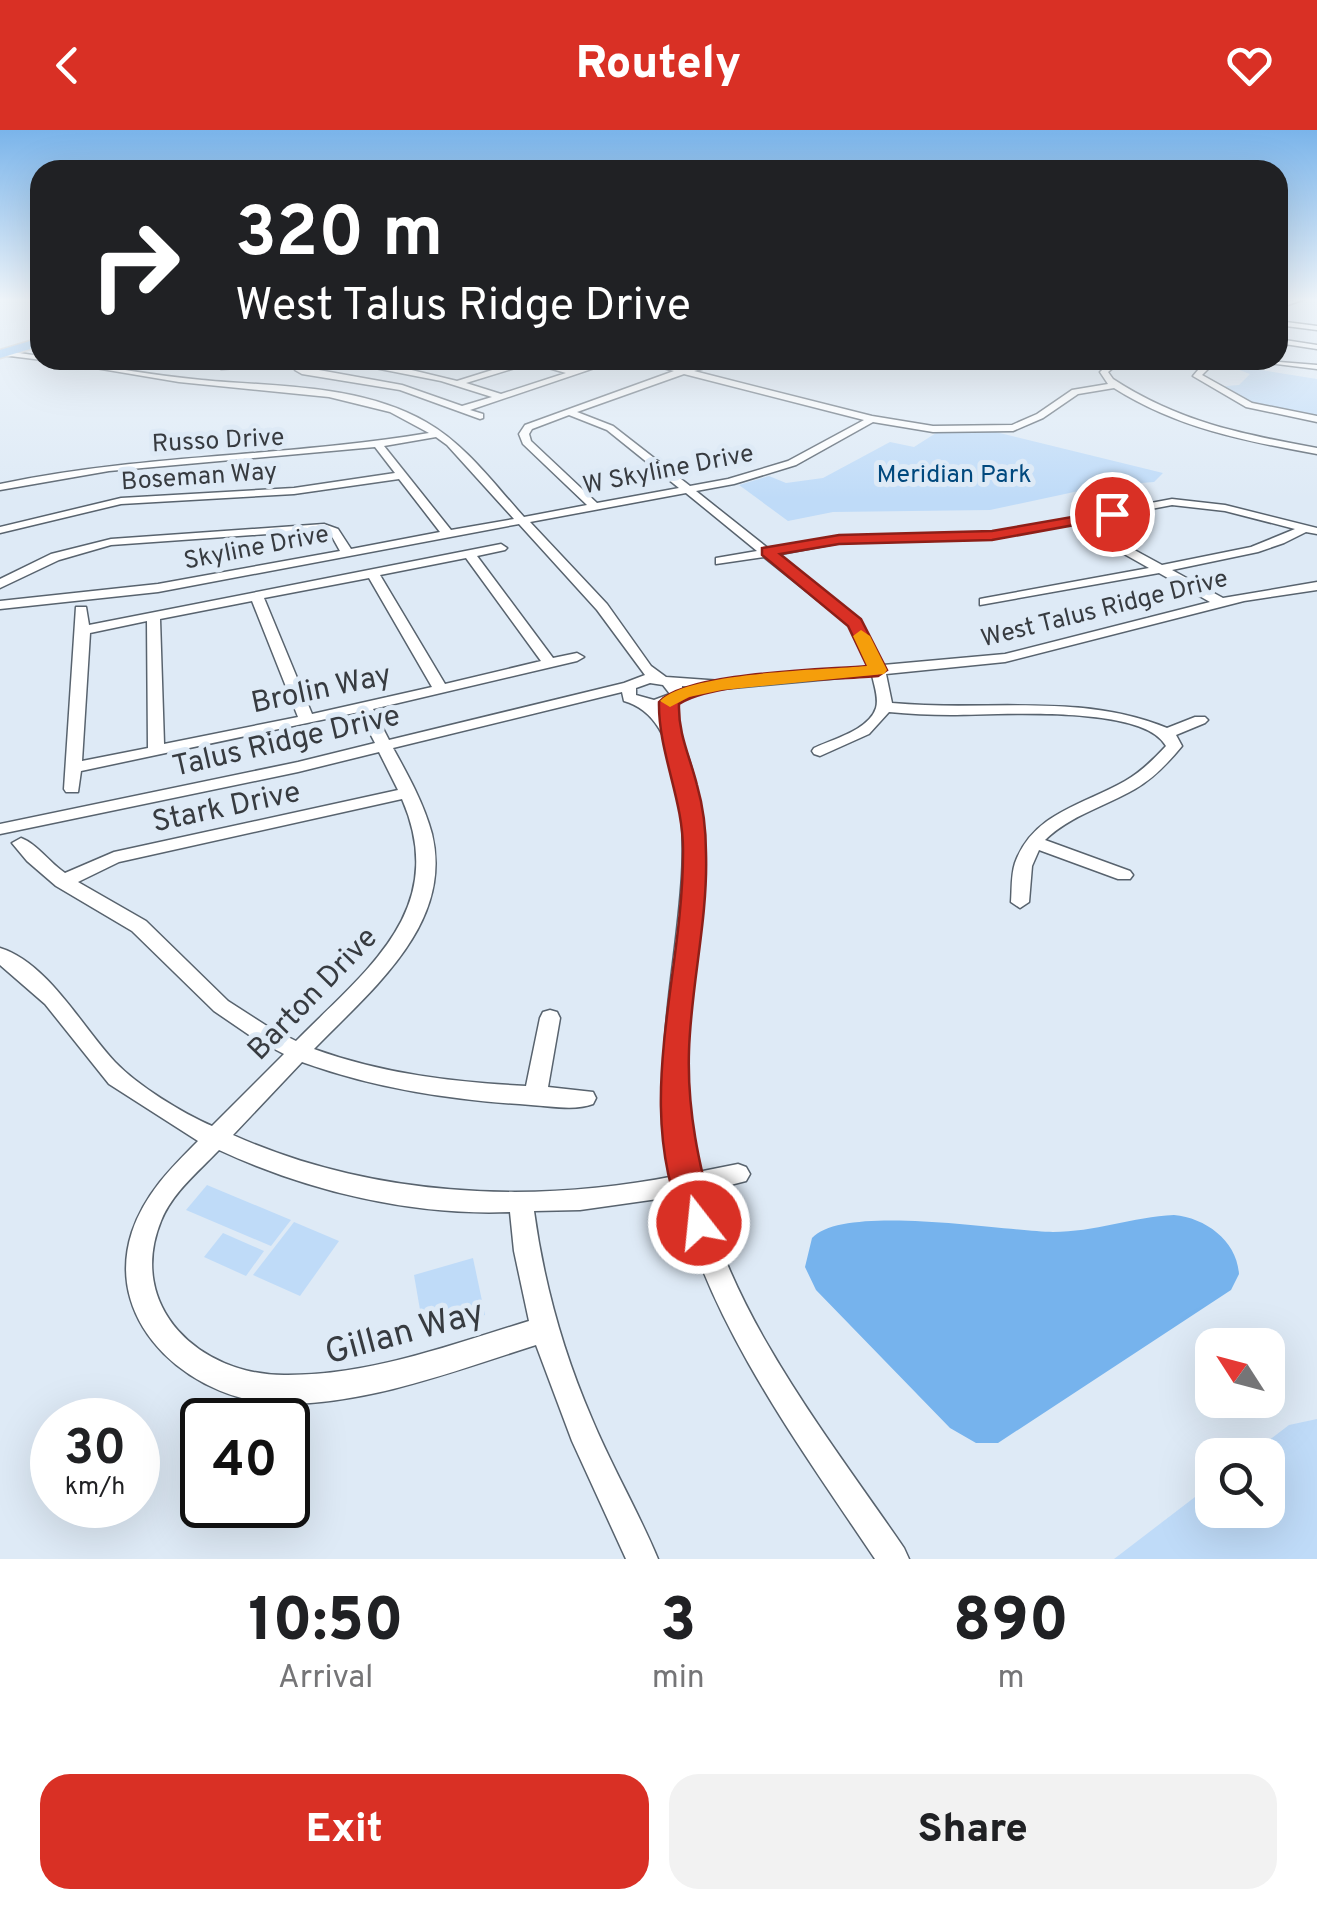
<!DOCTYPE html>
<style>
:root{--surface:#fff;--page:#f2f2f2;--text:#202124;--muted:#757577;--accent:#d93025}
body{margin:0;font-family:Overpass,sans-serif;background:var(--page);color:var(--text);height:100vh;display:flex;flex-direction:column;font-size:38px;white-space:nowrap}
*{box-sizing:border-box;margin:0}
p{font-size:32px;color:var(--muted)}
.icon{flex:none;width:55px;height:55px;fill:none;stroke:currentColor;stroke-width:2;stroke-linecap:round;stroke-linejoin:round}
.map{position:relative;height:1429px;overflow:hidden}
.drawer{display:flex;flex-direction:column;background:var(--surface);flex:1}
.drawer>*{flex:none}
.top-card{position:absolute;left:30px;top:30px;width:1258px;height:210px;border-radius:30px;box-shadow:0 10px 40px #0002;background:#202124;color:#fff;overflow:hidden}
.needle{width:65px;rotate:306deg}
.controls{position:absolute;left:1195px;top:1198px;display:grid;gap:20px}
.controls a{display:grid;place-items:center;width:90px;height:90px;border-radius:20px;background:var(--surface);box-shadow:0 10px 40px #0002;font-size:50px}
.speed{position:absolute;left:30px;top:1268px;display:flex;gap:20px;font-size:50px;font-weight:700;text-align:center}
.speed>*{display:grid;place-content:center;width:130px;height:130px;border-radius:50%;background:var(--surface);box-shadow:0 10px 40px #0002;line-height:1}
.speed small{font-size:25px;font-weight:400}
.speed .limit{border:5px solid #111;border-radius:15px;background:#fff;color:#111}
.pin{position:absolute;display:grid;place-items:center;width:85px;height:85px;color:#fff;margin:-42px;border:5px solid #fff;border-radius:50%;box-shadow:0 2px 10px #0007}
.me{position:absolute;width:110px;margin:-55px;rotate:344deg;stroke-linejoin:round;filter:drop-shadow(0 0 8px #0008)}
.turn{display:flex;align-items:center;gap:35px;height:210px;padding:0 40px;font-size:45px}
.turn .icon{width:130px;height:130px;stroke-width:2.5}
.turn b{display:block;font-size:70px;line-height:85px}
.eta{display:flex;justify-content:space-evenly;align-items:center;height:170px;text-align:center}
.eta b{font-size:60px;font-weight:800;line-height:70px}
.primary-button{display:flex;gap:20px;margin-top:auto;padding:20px 40px}
.primary-button a{flex:1;height:115px;border-radius:30px;background:var(--accent);color:#fff;font-size:40px;font-weight:800;line-height:115px;text-align:center}
.primary-button a+a{background:var(--page);color:var(--text)}
header{display:flex;justify-content:space-between;align-items:center;height:130px;padding:0 40px;background:var(--accent);color:#fff;font-size:45px;font-weight:800}
.map>svg:first-child{display:block}
</style>
<header><svg class="icon" aria-label="back" viewBox="0 0 24 24"><path d="M15 5l-7 7 7 7"/></svg>Routely<svg class="icon" aria-label="heart" viewBox="0 0 24 24"><path d="M12 20l-8-8c-3-5 5-10 8-4 3-6 11-1 8 4z"/></svg></header>
<div class="map">
<svg width="1317" height="1429" viewBox="0 0 1317 1429">
<rect width="100%" height="100%" fill="#deeaf6"/>
<g fill="#bfdbf8">
<path d="M1233,231l15,7 69,11v38l-61,-12 -41,-18 24,-2 11,-11 -29,-11z"/>
<path d="M996,302l167,41 -9,9 -52,4 -112,24 -157,2 -45,9 -49,-36 30,-9 17,7 37,-5 67,-36 24,5 22,-14z"/>
<path d="M207,1055l84,35 -20,26 -85,-36z"/>
<path d="M294,1092l45,19 -39,55 -47,-21z"/>
<path d="M223,1103l41,18 -18,25 -42,-19z"/>
<path d="M473,1128l12,57 -61,18 -10,-58z"/>
<path d="M1317,1289v140h-203l98,-75v26h56v-55h-18l39,-30z"/>
</g>
<path fill="#76b3ed" d="M1174,1085c32,3 63,26 65,59l-8,16 -233,153h-22l-26,-15 -134,-138 -11,-23 7,-29c32,-35 191,-7 241,-6 41,0 80,-15 121,-17z"/>
<g fill="none" stroke-linecap="round" stroke-linejoin="round">
<defs>
<g id="minor">
<path d="M1296,169h9l-23,8 -3,-2z"/>
<path d="M1278,191l39,5v4l-39,-5z"/>
<path d="M1278,209l39,6v4l-39,-6z"/>
<path d="M5,221l35,5 2,4 -40,-5z"/>
<path d="M48,230h18c46,8 91,16 136,20 74,7 157,4 224,42 39,22 68,62 98,95l63,-12 -64,-61 -4,-10 6,-9 149,-54 -38,-11c17,0 33,9 49,8 16,0 32,-8 49,-8l-40,11 178,45 61,10 79,-1 25,-11 35,-24 36,-6 -8,-12 13,-12h9l-14,12 5,7c66,43 128,55 204,69v6c-72,-13 -140,-26 -203,-66l-36,6 -35,24 -30,13 -80,1 -60,-10 -77,43 -62,19 -38,7 73,58 70,-12 153,-4 180,-34 53,6 92,23v6l-11,-2 -22,11 -26,9 -86,18 51,28 94,-16v8l-73,11 -239,61 -119,12 6,29c92,9 187,-11 275,25l28,-11h10l3,3 -3,3 -29,12 6,11c-14,17 -28,32 -47,43 -31,18 -64,26 -90,51l85,31 3,4 -3,4h-12l-79,-29 -7,16 -3,36 -9,6 -9,-6c1,-12 0,-27 4,-39 18,-50 68,-58 110,-82 16,-9 28,-21 41,-35 -22,-42 -171,-31 -215,-31 -21,0 -42,-1 -62,-3l-20,22 -49,22 -6,-2 -2,-3 2,-3c19,-9 55,-18 62,-40 3,-10 -2,-23 -4,-33l-150,14 -40,-3v13l-23,9c71,73 33,236 27,327 -3,46 1,92 12,137l40,-8 8,3 4,7 -4,7 -43,11c31,128 127,248 201,356l5,11h-34c-71,-106 -168,-238 -196,-363l-99,14 -46,1c10,73 29,141 58,208 20,48 46,92 66,140h-32l-54,-118 -36,-96c-82,26 -164,58 -251,59 -88,0 -184,-77 -153,-172 13,-38 38,-63 66,-91l-89,-57 -64,-80 -45,-39v-17c48,15 82,79 115,114 23,24 67,51 97,64l72,-72 -29,-15 -41,-28 -82,-80 -76,-45 -29,-25 -15,-18 9,-5c16,6 29,25 44,35l49,-21 284,-62 -19,-38 -81,20 -298,62v-10l298,-62 77,-19 -16,-31 -278,59 -3,21h-12l-2,-3 12,-182h10l3,18 412,-81 6,4 -2,2 -28,6 76,102 24,-5 7,4 -7,4 -204,48 16,31 235,-57 21,-8 -48,-65 -78,-86 -361,68 -158,17v-8l158,-17 182,-33 -10,-18 -7,-3 -212,15 -52,15 -59,28v-9l51,-25 60,-15 213,-15 14,5 13,20 89,-17 -41,-53 -105,15 -173,10 -121,29v-6l121,-29 173,-10 101,-15 -20,-26 -266,24 -109,19v-6c142,-30 287,-27 429,-51l-39,-21 -61,-15 -150,-15zM684,244l180,46 -76,41 -60,18 -38,7 -77,-60 -36,-14zM569,285l38,15 72,58 -82,15 -66,-62 -2,-7 3,-5zM436,307l11,8 67,74 -63,11 -67,-84zM686,363l71,58 -41,7v6l48,-7 85,68 20,42 -147,14 -56,-4 -15,-11 -44,-62 -77,-82zM1172,375l53,6 70,18 -44,18 -89,18 -79,-43zM1071,394l78,44 -164,30 -5,1v6l179,-32 51,29 -205,52 -122,11 -23,-45 -84,-65 63,-12 153,-4zM466,428l75,103 -96,23 -65,-109zM369,448l63,109 -120,27 -48,-116zM252,471l46,116 -134,27 -4,-125zM147,491l1,127 -66,13 8,-128zM650,553l13,2 7,9 -16,6 -18,-5v-7zM622,562l2,9c32,9 44,40 51,70 20,91 -4,177 -10,268 -3,46 0,92 10,137 -146,29 -306,20 -442,-41l69,-73c75,27 150,38 229,43 19,1 44,6 62,-1l3,-6 -3,-6 -45,-5 12,-69 -3,-6 -7,-2 -7,2 -3,6 -14,68c-73,-4 -143,-12 -212,-37 56,-58 140,-124 118,-215 -8,-30 -24,-59 -39,-86zM402,669c48,111 -35,170 -106,242l-26,-13 -42,-27 -82,-80 -68,-39 41,-20zM219,1020c89,41 192,66 291,62l4,39 15,70c-79,24 -160,55 -245,54 -84,0 -158,-68 -123,-154 11,-28 37,-49 58,-71z"/>
<path d="M296,230h45l-39,5v2l100,18 60,21 30,-9 -51,-16 -66,-13 -5,-8 87,21 67,-21h15l36,10 31,-10h12l-148,50 13,4v4l-3,1 -80,-29 -98,-16 -7,-4 -1,-5 -73,4 -4,-2zM531,233l35,10 -65,21 -35,-11z"/>
<path d="M1218,230h15l-23,7 -8,8 50,28 65,13v6l-71,-15 -53,-31 11,-13z"/>
<path d="M1256,230l61,5v4l-57,-7z"/>
</g>
<path id="highway" d="M40,208v8l-40,12v-8z"/>
</defs>
<use href="#minor" stroke="#58636e" stroke-width="3"/>
<use href="#highway" stroke="#cbcccd" stroke-width="3"/>
<use href="#minor" fill="#fff" fill-rule="evenodd"/>
<use href="#highway" fill="#8cc2f7" fill-rule="evenodd"/>
</g>
<linearGradient id="sky" x2="0" y2="1"><stop stop-color="#7ab4ea"/><stop offset="0.46" stop-color="#f0f6fb"/><stop offset="1" stop-color="#f0f6fb" stop-opacity="0"/></linearGradient>
<rect width="1317" height="369" fill="url(#sky)"/>
<path fill="#d93025" stroke="#8d1f18" stroke-width="2.5" d="M1112,380l8,4 -2,3 -126,23 -153,4 -59,10 81,65 26,51 -9,6c-46,4 -165,5 -199,28 -1,30 11,53 18,81 6,21 9,47 9,68 2,67 -15,131 -17,198 -2,60 10,114 26,172l-5,10 -11,4 -11,-4c-58,-123 -5,-252 -5,-380 1,-53 -25,-100 -24,-151 28,-30 163,-32 208,-36l-19,-40 -86,-71v-7l77,-13 153,-4z"/>
<path fill="#f59e0b" d="M861,500l9,6 17,34 -3,4 -162,16 -33,7 -19,10 -10,-6c27,-29 163,-31 207,-35l-14,-30z"/>
<g text-anchor="middle" stroke-width="10" stroke-linejoin="round" paint-order="stroke">
<g font-size="25" fill="#373b40" stroke="#deeaf6">
<text transform="translate(218 309) rotate(-3)" y="9">Russo Drive</text>
<text transform="translate(668 338) rotate(-11)" y="9">W Skyline Drive</text>
<text transform="translate(199 345) rotate(-4)" y="9">Boseman Way</text>
<text transform="translate(256 416) rotate(-11)" y="9">Skyline Drive</text>
<text transform="translate(1104 477) rotate(-14)" y="9">West Talus Ridge Drive</text>
</g>
<g font-size="25" fill="#01497e" stroke="#deeaf6">
<text x="954" y="352">Meridian Park</text>
</g>
<g font-size="30" fill="#373b40" stroke="#deeaf6">
<text transform="translate(321 558) rotate(-12)" y="10">Brolin Way</text>
<text transform="translate(286 610) rotate(-13)" y="10">Talus Ridge Drive</text>
<text transform="translate(226 676) rotate(-12)" y="10">Stark Drive</text>
<text transform="translate(312 863) rotate(-46)" y="10">Barton Drive</text>
</g>
<g font-size="35" fill="#373b40" stroke="#deeaf6">
<text transform="translate(404 1201) rotate(-15)" y="12">Gillan Way</text>
</g>
</g>
</svg>
<div class="controls">
<a><svg class="needle" viewBox="-14 -14 28 28"><path d="M0-13l5 13h-10z" fill="#e53935"/><path d="M0 13l5-13h-10z" fill="#757577"/></svg></a>
<a><svg class="icon" aria-label="search" viewBox="0 0 24 24"><circle cx="10" cy="10" r="6"/><path d="M15 15l6 6"/></svg></a>
</div>
<div class="speed"><div>30<small>km/h</small></div><div class="limit">40</div></div>
<div class="pin" style="left:1112px;top:384px;background:#d93025"><svg class="icon" aria-label="arrive" viewBox="0 0 24 24"><path d="M6 21V4h12l-3 4 3 4H6"/></svg></div>
<svg class="me" style="left:699px;top:1093px" viewBox="-20 -20 40 40"><circle r="17" fill="#d93025" stroke="#fff" stroke-width="3"/><path d="M0-11L8 9 0 5-8 9z" fill="#fff"/></svg>
<div class="top-card">
<div class="turn"><svg class="icon" aria-label="right" viewBox="0 0 24 24"><path d="M7 20v-9h11M14 6l5 5-5 5"/></svg><div><b>320 m</b>West Talus Ridge Drive</div></div>
</div>
</div>
<section class="drawer">
<div class="eta">
<div><b>10:50</b><p>Arrival</p></div>
<div><b>3</b><p>min</p></div>
<div><b>890</b><p>m</p></div>
</div>
<div class="primary-button"><a>Exit</a><a>Share</a></div>
</section>
